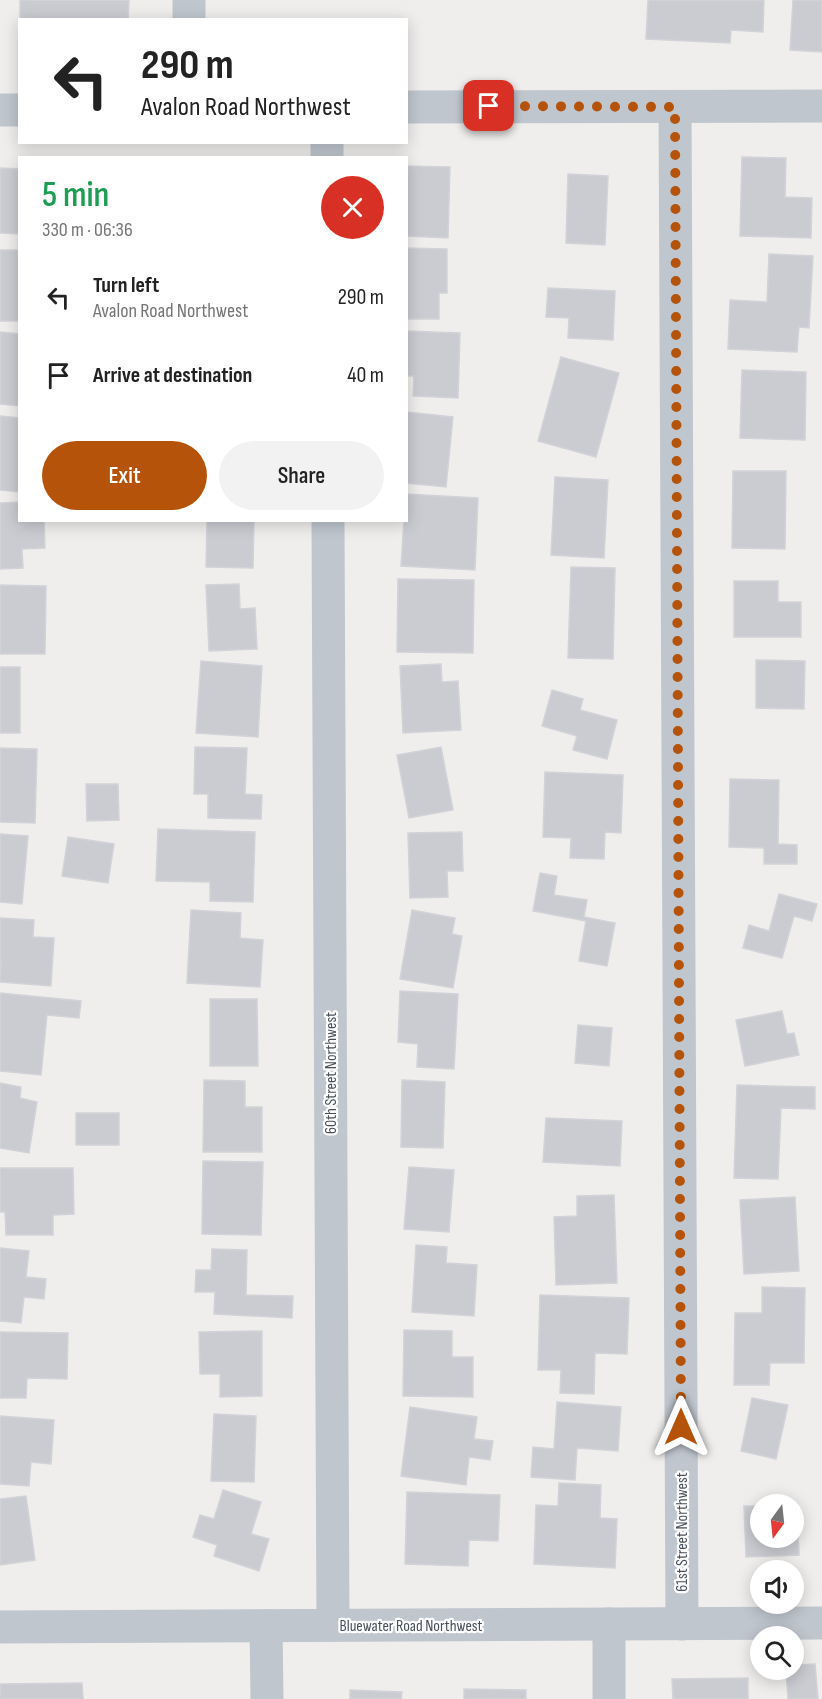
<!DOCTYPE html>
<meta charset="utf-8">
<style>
:root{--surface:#fff;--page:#f2f2f2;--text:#222;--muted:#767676;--accent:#b45309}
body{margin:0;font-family:"Sofia Sans Condensed",sans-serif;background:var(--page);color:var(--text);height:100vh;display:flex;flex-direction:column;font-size:22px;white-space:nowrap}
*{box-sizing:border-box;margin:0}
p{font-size:20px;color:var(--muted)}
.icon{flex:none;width:33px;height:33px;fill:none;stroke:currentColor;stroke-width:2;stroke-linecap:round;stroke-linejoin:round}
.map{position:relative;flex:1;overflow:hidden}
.drawer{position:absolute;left:18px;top:156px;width:390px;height:366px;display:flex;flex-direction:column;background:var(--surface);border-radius:0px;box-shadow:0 3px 15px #0003}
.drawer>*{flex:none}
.hud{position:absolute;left:18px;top:18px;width:390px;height:126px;border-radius:0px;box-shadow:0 3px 15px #0003;background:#fff;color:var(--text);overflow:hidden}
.needle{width:39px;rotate:195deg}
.controls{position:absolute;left:750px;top:1494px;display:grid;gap:12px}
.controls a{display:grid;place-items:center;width:54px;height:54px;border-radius:50%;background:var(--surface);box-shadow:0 3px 15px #0003;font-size:30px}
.pin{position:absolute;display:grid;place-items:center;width:51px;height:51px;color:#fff;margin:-26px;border-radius:12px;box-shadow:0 3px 9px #0006}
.me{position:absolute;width:66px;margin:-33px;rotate:0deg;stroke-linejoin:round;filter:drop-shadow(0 0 4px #0008)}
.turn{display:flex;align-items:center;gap:21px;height:126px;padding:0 24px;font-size:27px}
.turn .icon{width:78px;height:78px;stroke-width:2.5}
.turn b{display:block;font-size:42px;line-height:51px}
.round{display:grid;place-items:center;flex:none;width:63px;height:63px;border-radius:32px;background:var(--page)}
.summary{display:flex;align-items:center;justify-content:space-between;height:102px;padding:0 24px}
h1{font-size:36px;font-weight:600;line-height:45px;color:#1e9e55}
.cta{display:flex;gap:12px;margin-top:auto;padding:12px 24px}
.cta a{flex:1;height:69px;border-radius:36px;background:var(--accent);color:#fff;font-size:24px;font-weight:600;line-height:69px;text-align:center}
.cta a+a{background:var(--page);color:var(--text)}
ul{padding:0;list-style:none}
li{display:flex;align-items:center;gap:18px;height:78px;padding:0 24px}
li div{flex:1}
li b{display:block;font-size:22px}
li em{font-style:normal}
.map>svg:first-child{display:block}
</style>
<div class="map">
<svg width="822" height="1699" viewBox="0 0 822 1699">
<rect width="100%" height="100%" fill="#f0eeed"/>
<g fill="#caccd2" stroke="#d2d3d8" stroke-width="1.5">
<path d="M20,0h109l-1,20h-108z"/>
<path d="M648,0h116l-1,32 -32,-2 -1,13 -84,-4z"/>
<path d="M793,0h29v52l-32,-2z"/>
<path d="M742,157l44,1 -1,39 27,1 -1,40 -71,-2z"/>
<path d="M406,166l44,1 -2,71 -42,-2z"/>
<path d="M0,168l20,1v65l-20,-1z"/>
<path d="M568,174l40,2 -3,69 -39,-2z"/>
<path d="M406,248l41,1v44h-8v26h-33z"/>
<rect x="0" y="250" width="20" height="71"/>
<path d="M769,254l44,2 -4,72 -10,-1 -2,25 -69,-3 2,-49 37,2z"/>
<path d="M548,288l67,3 -2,49 -45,-2 1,-20 -23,-1z"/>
<path d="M406,331l54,2 -2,65 -45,-2 1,-20h-8z"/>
<path d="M0,332l20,2v72l-20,-2z"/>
<path d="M561,357l58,16 -23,84 -58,-16z"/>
<path d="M742,370l64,2 -1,68 -65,-2z"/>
<path d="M406,412l47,5 -7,70 -40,-4z"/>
<path d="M0,416l20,2v74l-20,-2z"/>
<path d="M733,471h53l-1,78 -53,-1z"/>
<path d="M555,477l53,3 -4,78 -53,-3z"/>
<path d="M406,494l72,4 -3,72 -74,-4 3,-46h2z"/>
<path d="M20,502v18h24l1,28 -23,1 1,19 -23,1v-66z"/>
<path d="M207,520h47l-1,48 -47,-1z"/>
<path d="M571,567l44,1 -2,91 -45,-1z"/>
<path d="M398,579l76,1 -1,73 -76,-1z"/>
<path d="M734,581h44v21h23v35h-67z"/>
<path d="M239,584l1,25 15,-1 2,41 -48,2 -3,-66z"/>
<path d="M0,585l46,1 -1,68h-45z"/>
<path d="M756,660l49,1 -1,48 -48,-1z"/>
<path d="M201,661l61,5 -4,71 -62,-4z"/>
<path d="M441,664l1,18 16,-1 3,49 -58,3 -3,-67z"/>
<rect x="0" y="667" width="20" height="66"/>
<path d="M552,690l31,9 -3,11 37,10 -10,39 -34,-9 4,-14 -35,-10z"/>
<path d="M195,747l52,1 -2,46 17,1 -1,24 -53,-1v-24h-14z"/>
<path d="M441,747l12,63 -44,8 -12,-63z"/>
<path d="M0,748l37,1 -2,74 -35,-1z"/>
<path d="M545,772l78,3 -2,58 -16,-1 -1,27 -34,-1 1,-20 -28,-1z"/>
<path d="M730,779l49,1 -1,64 19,1v19h-33v-16l-35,-1z"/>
<path d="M86,784h32l1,36 -32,1z"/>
<path d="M158,829l97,3 -2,70 -43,-1v-19l-54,-1z"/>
<path d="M462,832l1,39h-16l1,26 -38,1 -2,-65z"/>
<path d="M0,834l28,2 -6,68 -22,-2z"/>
<path d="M68,837l46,7 -6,39 -46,-7z"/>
<path d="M540,873l17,3 -3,19 33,5 -3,17 31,6 -8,43 -28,-5 7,-40 -53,-10z"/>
<path d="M779,894l38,10 -5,17 -18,-5 -12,42 -39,-10 6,-23 20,6z"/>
<path d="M191,910l50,3 -1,25 23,2 -3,47 -73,-4z"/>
<path d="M412,910l43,8 -3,16 10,2 -9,52 -53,-9z"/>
<path d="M0,918l34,2 -1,17 21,1 -3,48 -51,-4 1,-21h-1z"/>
<path d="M400,991l58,3 -4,75 -37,-2 1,-23 -20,-2z"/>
<path d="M0,993l81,8 -2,17 -32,-3 -6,60 -41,-4z"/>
<path d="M210,999h47l1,67h-48z"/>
<path d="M782,1011l5,23 7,-1 5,22 -54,11 -9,-46z"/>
<path d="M578,1025l34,3 -3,38 -34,-3z"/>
<path d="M204,1080l41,1v26h17v45h-59z"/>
<path d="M402,1080l43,2 -2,66 -42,-1z"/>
<path d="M0,1083l21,4 -1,11 17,4 -8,51 -29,-5z"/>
<path d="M737,1085l78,2v22l-34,-1 -3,71 -44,-1z"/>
<rect x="76" y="1113" width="43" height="32"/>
<path d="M546,1118l76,3 -2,45 -77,-4z"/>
<path d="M203,1161l60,1 -2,73 -59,-1z"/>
<path d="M409,1167l45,3 -5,62 -45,-3z"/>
<path d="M0,1168h73l1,46 -21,1v20h-47l-1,-23h-5z"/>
<path d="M614,1195l3,88 -61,2 -2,-68 23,-1v-20z"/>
<path d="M795,1197l4,74 -55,3 -4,-74z"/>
<path d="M416,1245l31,2 -1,16 31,2 -3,51 -62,-4z"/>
<path d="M0,1248l29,3 -3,26 20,2 -2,20 -20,-2 -3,26 -21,-2z"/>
<path d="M212,1249l35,1 -1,45 47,1 -1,22 -78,-4 1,-22h-20l1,-22h15z"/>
<path d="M762,1287l43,1 -1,75h-34l-1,22h-35l1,-72h27z"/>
<path d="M540,1295l89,3 -2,56 -32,-1 -1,41 -34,-1 1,-23h-23z"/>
<path d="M404,1330l48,1v26h21v40l-70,-1z"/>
<path d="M262,1331v65l-42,1v-23h-20l-1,-42z"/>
<path d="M0,1332l68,1 -1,46 -40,-1 -1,20h-26z"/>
<path d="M752,1398l36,7 -12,54 -35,-8z"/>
<path d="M557,1402l64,5 -3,44 -41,-3 -2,32 -44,-3 2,-30 21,2z"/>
<path d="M410,1407l67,10 -3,22 19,2 -3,19 -21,-3 -3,28 -65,-9z"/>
<path d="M214,1414l42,2 -2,66 -43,-1z"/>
<path d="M0,1416l54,4 -3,44 -20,-2 -2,24 -29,-2z"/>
<path d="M559,1483l42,2 -1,33 17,1 -2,49 -81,-4 2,-59 22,1z"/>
<path d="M223,1490l38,12 -10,32 18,5 -10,32 -45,-15 3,-11 -24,-8 7,-22 14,4z"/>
<path d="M407,1492l93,3 -2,46 -29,-1 -1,26 -63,-2z"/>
<path d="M26,1496l9,64 -35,5v-66z"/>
<path d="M791,1504h6l2,51 -53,2 -2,-51h16v32h34v-34z"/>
<path d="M815,1664l3,35h-30l-2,-29h8v-5z"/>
<path d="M748,1678v21h-75l-1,-20z"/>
<path d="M82,1683l1,16h-83v-15z"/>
<path d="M464,1689l62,1v9h-62z"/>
<path d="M350,1690l52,2 -1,7h-51z"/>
</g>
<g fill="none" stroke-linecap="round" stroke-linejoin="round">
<g stroke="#bfc6ce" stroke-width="33">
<path d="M189,0v20"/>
<path d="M406,107l416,-1"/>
<path d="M675,107l7,1517"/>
<path d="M0,110h20"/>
<path d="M327,142v16"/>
<path d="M328,520l5,1105"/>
<path d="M609,1624v75"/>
<path d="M266,1626l1,73"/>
<path d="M0,1627l822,-4"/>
</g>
</g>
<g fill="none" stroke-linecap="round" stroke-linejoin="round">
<path stroke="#b45309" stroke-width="10" stroke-dasharray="0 18" d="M489,106l186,1 6,1320"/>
</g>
<g text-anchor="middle" stroke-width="4.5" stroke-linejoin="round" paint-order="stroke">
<g font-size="16" fill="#474f59" stroke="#fff">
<text transform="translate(330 1073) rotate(-90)" y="6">60th Street Northwest</text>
<text transform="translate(681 1532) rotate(-90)" y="6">61st Street Northwest</text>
<text x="411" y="1631">Bluewater Road Northwest</text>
</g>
</g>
</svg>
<div class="controls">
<a><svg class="needle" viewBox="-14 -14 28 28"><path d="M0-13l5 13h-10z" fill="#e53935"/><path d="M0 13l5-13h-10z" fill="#767676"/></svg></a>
<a><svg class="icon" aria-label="sound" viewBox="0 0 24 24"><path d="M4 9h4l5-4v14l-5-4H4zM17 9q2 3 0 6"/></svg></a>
<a><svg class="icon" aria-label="search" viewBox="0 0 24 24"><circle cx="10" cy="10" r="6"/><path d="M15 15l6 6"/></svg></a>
</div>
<div class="pin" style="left:489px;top:106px;background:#d93025"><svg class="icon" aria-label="arrive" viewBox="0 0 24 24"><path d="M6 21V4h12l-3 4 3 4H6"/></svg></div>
<svg class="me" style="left:681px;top:1427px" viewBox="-20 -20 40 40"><path d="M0-17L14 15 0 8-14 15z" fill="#b45309" stroke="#fff" stroke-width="4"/></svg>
<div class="hud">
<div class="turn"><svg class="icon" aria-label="left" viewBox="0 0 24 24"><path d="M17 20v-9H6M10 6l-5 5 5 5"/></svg><div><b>290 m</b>Avalon Road Northwest</div></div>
</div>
<section class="drawer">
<div class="summary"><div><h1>5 min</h1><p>330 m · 06:36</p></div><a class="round" style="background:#d93025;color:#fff"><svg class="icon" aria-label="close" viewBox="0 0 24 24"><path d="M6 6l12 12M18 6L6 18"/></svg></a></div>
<ul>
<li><svg class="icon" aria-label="left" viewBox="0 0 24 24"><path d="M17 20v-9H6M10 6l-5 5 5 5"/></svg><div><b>Turn left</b><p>Avalon Road Northwest</p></div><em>290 m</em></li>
<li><svg class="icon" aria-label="arrive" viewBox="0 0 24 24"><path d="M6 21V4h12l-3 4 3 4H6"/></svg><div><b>Arrive at destination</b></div><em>40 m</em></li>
</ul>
<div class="cta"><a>Exit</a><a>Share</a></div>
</section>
</div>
